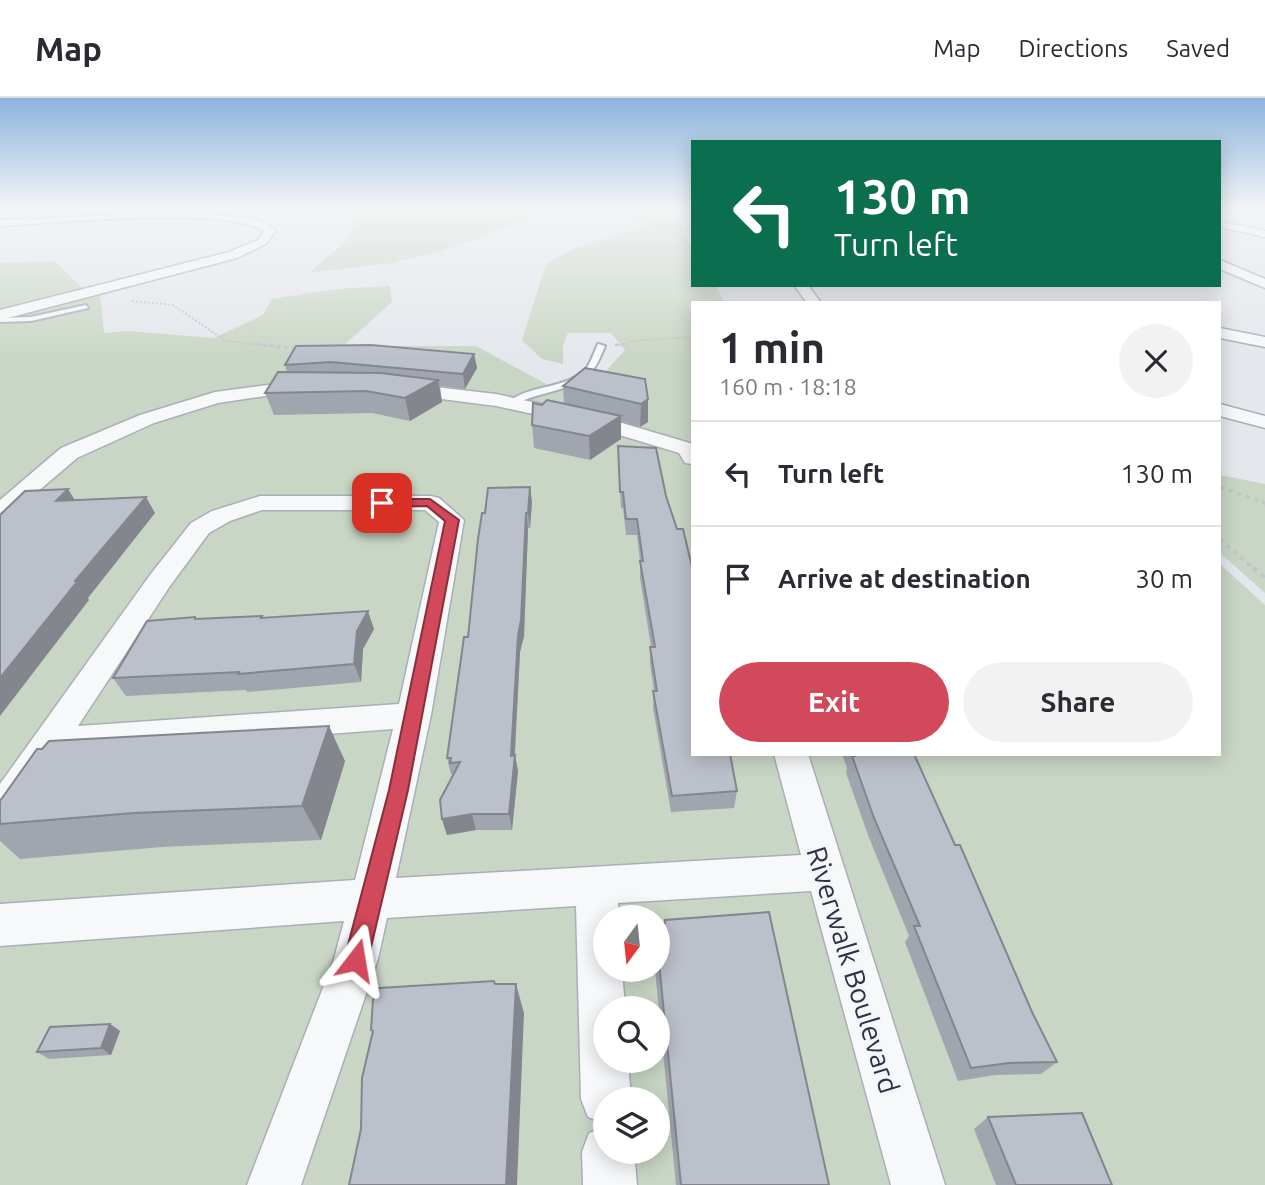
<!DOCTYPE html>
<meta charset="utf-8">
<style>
:root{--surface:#fff;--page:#f2f2f3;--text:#2b2b33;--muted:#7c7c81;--line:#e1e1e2;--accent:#d1495b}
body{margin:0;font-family:Ubuntu,sans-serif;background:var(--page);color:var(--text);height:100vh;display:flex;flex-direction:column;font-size:26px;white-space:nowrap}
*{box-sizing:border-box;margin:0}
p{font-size:23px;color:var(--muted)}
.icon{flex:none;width:38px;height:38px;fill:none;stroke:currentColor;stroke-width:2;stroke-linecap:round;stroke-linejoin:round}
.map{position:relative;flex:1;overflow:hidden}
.drawer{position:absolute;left:691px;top:203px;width:530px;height:455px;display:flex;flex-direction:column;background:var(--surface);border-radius:0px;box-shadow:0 4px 18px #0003}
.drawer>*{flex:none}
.banner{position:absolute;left:691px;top:42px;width:530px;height:147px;border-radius:0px;box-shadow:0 4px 18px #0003;background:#0b6e4f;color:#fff;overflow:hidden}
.needle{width:46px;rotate:195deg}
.fabs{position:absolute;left:593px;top:807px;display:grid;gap:14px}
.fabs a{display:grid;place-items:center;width:77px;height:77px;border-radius:50%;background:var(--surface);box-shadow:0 4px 18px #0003;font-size:35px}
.pin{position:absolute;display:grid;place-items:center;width:60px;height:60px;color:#fff;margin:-30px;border-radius:14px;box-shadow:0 4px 10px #0006}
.me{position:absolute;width:77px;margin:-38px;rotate:14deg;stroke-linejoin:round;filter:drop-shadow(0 0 5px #0008)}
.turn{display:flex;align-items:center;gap:24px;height:147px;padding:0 28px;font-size:32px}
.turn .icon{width:91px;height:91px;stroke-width:2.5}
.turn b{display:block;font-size:49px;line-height:60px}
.round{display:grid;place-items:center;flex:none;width:74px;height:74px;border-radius:37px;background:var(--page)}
.overview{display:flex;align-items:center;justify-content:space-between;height:119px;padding:0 28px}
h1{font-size:42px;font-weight:600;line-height:52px}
.cta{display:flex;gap:14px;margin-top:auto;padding:14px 28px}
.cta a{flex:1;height:80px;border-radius:42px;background:var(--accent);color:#fff;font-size:28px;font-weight:600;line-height:80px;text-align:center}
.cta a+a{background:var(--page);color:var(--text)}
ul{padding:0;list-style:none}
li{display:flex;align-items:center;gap:21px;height:105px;padding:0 28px;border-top:2px solid var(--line)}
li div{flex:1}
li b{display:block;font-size:26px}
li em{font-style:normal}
header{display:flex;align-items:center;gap:42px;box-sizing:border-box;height:98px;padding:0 35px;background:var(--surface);border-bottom:2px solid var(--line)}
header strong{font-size:33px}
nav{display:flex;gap:38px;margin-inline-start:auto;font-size:24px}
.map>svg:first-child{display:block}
</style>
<header>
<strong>Map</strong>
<nav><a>Map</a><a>Directions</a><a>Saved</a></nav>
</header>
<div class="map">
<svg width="1265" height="1087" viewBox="0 0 1265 1087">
<rect width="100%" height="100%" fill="#e4e7ec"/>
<g fill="#c9d6c5" fill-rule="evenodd">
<path d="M358,109h187l-26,16 -77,28 -50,12 -83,10 41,-36 4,-13 5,-5z"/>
<path d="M595,109h74l24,41v37h22l10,18h-32v451h527v-190l45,41v580h-1265v-867l100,-26 4,41 23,-2 87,7 49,-23 9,-16 64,-10 54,-3 2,16 -49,44h133l74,40h14l15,-4 18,-12 8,2 20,-22 -14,-17h-43l-5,12v19l-21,-5 -20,-19 24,-76 31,-17 74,-22zM606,819h52v53h-52zM606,910h52v52h-52zM606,1001h52v53h-52z"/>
<path d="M55,163l30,30 -85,24v-52z"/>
<path d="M1220,377l45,9v109l-45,-40z"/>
</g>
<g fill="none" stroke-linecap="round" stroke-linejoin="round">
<defs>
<g id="lane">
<path d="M86,207l2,3 -57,13 -31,1v-4l31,-1z"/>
<path d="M598,246l7,2c-4,9 -7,18 -13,25 -18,21 -55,20 -78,34l-7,-2c22,-19 57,-13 78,-33 6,-7 9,-18 13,-26z"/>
</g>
<g id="street">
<path d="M188,114l68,7 20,11 -10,14 -29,14 -237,62v-10l229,-58 29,-12 6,-9c-44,-26 -208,-8 -264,-5v-6z"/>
<path d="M1220,123l45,10v6l-45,-10z"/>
<path d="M1220,162l45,19v9l-45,-19z"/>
<path d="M794,187h14l13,18h-14z"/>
<path d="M1220,230l45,9v10l-45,-9z"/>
<path d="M306,282l6,1 3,4 -3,4 -94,14 -64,20 -77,35 -69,59 -8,2v-19l61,-52 79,-33 75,-23z"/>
<path d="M401,285l95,11 109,24 88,26v20l-8,-1 -6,-10 -86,-26 -97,-21 -101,-13 -3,-4z"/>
<path d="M1220,306l45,12v12l-45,-12z"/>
<path d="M260,398h171l8,2 25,22 -33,195 -35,163 405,-23 -27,-101h34l137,431h-54l-80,-294 -193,12 1,14h-13v53h16l3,38h-19v52h22l3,39h-25v25l-18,-7 -7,-18 -5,-193 -189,12 -9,41 -77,226h-54l87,-226 10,-38 -344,25v-42l355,-24 38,-151 -333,26 -47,70 -13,5v-46l150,-209 41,-52 21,-12zM262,412h163l14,12 -40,182 -321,22 92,-140 39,-53 21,-12z"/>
<path d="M606,1029v25h28l3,33h-54l-1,-33 7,-19z"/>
</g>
</defs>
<use href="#lane" stroke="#a9aeb7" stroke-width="4"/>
<use href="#street" stroke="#a9aeb7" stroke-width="3"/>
<g stroke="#c2c5cb" stroke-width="2" stroke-dasharray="2 2" stroke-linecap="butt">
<path d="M132,203l41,4 53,36 45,5"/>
<path d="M615,247l14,-1 2,-3 62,-4"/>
</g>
<g stroke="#c2c5cb" stroke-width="2.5" stroke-dasharray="3.5 3.5" stroke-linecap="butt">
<path d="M256,246l41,5 -1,3"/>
<path d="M615,247l9,-1"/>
</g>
<g stroke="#c2c5cb" stroke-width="3.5" stroke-dasharray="4.5 4.5" stroke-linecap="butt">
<path d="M1220,389l45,16"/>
<path d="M1220,441l35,31"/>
</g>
<path stroke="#c2c5cb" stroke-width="4.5" stroke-dasharray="5 5" stroke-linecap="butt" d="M1253,470l12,10"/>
<use href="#lane" fill="#f7f8fa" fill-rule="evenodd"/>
<use href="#street" fill="#f7f8fa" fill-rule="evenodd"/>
</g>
<g fill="#a1a5ae">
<path d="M474,256l3,14 -12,21 -25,-3 2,16 -32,19 -38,-8 -98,2 -9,-22 22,-21 -2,-7z"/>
<path d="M563,288l85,13v23l-8,5 -19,-5v17l-31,21 -56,-12 -2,-23 10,-20 22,-2z"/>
<path d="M618,348l38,2 37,306 44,37 -3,17 -63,4 -18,-104 1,-17 -4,-27v-17h1l-11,-69v-17l-3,-26h-11l-3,-27h-2z"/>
<path d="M532,404l-2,26h-2l-4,108 -4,16 -5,103 3,16 -6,59h-36l-29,5 -5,-16 11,-44 -2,-1 -4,-16 21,-121 17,-124z"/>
<path d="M195,519l1,2 67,-1 111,11 -11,20 -2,33 -114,10 -1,-2 -120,6 -13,-18z"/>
<path d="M842,656h72l118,258 25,50 -16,12 -46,1 -37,6 -53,-139 4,-6 -41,-101 -22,-62 1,-5z"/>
<path d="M345,663l-24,79 -159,7 -142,12 -20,-18v-40z"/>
<path d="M658,825l171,262h-153l-21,-215h3z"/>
<path d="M110,926l10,7 -9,24 -62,4 -12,-7z"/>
<path d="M988,1019l124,68h-116l-22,-56z"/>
</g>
<g fill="#83868d">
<path d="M474,256l3,14 -12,21 -2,-15z"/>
<path d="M438,282l4,22 -32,19 -5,-23z"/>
<path d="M648,301v23l-8,5 1,-23z"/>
<path d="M621,318v23l-31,21 -1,-24z"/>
<path d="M530,389l2,15 -2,26 -2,-15z"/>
<path d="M68,391l10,16 -22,-4z"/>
<path d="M146,399l9,16 -67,85 1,2 -89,116v-38l75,-97z"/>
<path d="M526,415l2,15 -4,108 -4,16 -6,111 1,-8 3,16 -6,59 -3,-16 2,-58z"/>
<path d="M368,513l6,18 -11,20 -2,33 -7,-18 3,-33z"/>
<path d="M329,628l16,35 -24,79 -19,-34z"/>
<path d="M472,716l4,16 -29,5 -5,-16z"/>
<path d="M516,886l8,29 -7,172h-11z"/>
<path d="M110,926l10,7 -9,24 -10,-7z"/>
</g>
<g fill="#bbc0ca" stroke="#83868d" stroke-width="2">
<path d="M371,247l103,9 -11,20 -132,-12 -46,3 11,-19z"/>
<path d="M585,270l60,11 3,20 -7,5 -78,-18z"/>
<path d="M278,274l103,1 57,7 -33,18 -39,-7 -101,2z"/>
<path d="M547,302l74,16 -32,20 -57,-11 1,-22 9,2z"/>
<path d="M618,348l38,2 10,48 11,33h6l10,42v183h37l7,37 -65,5 -19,-105h4l-7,-44h5l-15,-86h3l-6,-42h-11l-3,-27h-3z"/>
<path d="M530,389l-2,26h-2l-5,107 -3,16 -7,120 4,-1 -6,59h-37l-30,5 -2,-19 20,-38 -10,1 1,-5h-4l17,-121h4l10,-98 4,-26h3l3,-25z"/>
<path d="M68,391l-12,12 90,-4 -71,84 2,1 -77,96v-163l25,-24z"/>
<path d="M368,513l-11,20 -3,33 -116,10 1,-2 -126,6 34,-57 48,-4v2l67,-3 -1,2z"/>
<path d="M329,628l-27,80 -168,7 -134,11v-23l37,-52h5l7,-8z"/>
<path d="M855,656h59l41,91h5l72,167 25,50 -48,1 -38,5 -57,-142h6l-46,-108 -22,-62h3z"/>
<path d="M769,814l60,273h-148l-23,-233v-29h7v-3z"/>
<path d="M494,883l1,3h21l-10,201h-157l12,-56 1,-51 11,-47 -2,-1 2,-30 6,-12z"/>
<path d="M110,926l-9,24 -64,4 13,-25z"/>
<path d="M1082,1015l30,72h-96l-28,-68z"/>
</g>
<linearGradient id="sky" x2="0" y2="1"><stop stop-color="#8bb4dd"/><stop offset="0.42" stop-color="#f3f4f6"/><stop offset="1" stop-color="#f3f4f6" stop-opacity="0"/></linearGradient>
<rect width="1265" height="261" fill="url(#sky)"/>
<path fill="#d1495b" stroke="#882f3b" stroke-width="2" d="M430,401l29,21 -51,270 -40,170 -4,8 -8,3 -8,-3 -4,-8 45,-170 56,-269 -18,-15 -45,1 -6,-4 6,-4z"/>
<g text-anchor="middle" stroke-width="6" stroke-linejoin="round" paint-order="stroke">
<g font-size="28" fill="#2b3445" stroke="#f4f6f9">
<text transform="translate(853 872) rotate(73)" y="10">Riverwalk Boulevard</text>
</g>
</g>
</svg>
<div class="fabs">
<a><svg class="needle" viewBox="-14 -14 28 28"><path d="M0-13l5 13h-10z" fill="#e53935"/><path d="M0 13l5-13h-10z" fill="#7c7c81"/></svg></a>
<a><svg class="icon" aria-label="search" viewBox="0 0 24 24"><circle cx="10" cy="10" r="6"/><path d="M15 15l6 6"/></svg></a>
<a><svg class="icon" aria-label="layers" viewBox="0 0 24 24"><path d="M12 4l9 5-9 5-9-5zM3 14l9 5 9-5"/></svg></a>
</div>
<div class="pin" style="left:382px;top:405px;background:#d93025"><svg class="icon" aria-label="arrive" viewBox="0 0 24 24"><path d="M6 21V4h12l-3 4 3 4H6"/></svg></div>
<svg class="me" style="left:356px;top:862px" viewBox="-20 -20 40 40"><path d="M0-17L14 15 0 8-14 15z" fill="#d1495b" stroke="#fff" stroke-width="4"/></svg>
<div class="banner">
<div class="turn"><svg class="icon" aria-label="left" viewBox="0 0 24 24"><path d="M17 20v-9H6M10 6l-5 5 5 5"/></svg><div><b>130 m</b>Turn left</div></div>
</div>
<section class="drawer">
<div class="overview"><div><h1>1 min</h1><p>160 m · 18:18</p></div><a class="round"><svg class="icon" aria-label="close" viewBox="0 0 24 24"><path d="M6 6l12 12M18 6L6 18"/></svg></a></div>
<ul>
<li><svg class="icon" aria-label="left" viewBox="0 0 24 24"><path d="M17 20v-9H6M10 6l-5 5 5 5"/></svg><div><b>Turn left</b></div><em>130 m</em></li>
<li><svg class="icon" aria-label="arrive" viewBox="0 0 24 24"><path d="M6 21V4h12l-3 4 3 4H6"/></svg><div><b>Arrive at destination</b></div><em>30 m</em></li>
</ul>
<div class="cta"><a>Exit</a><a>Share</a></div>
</section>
</div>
